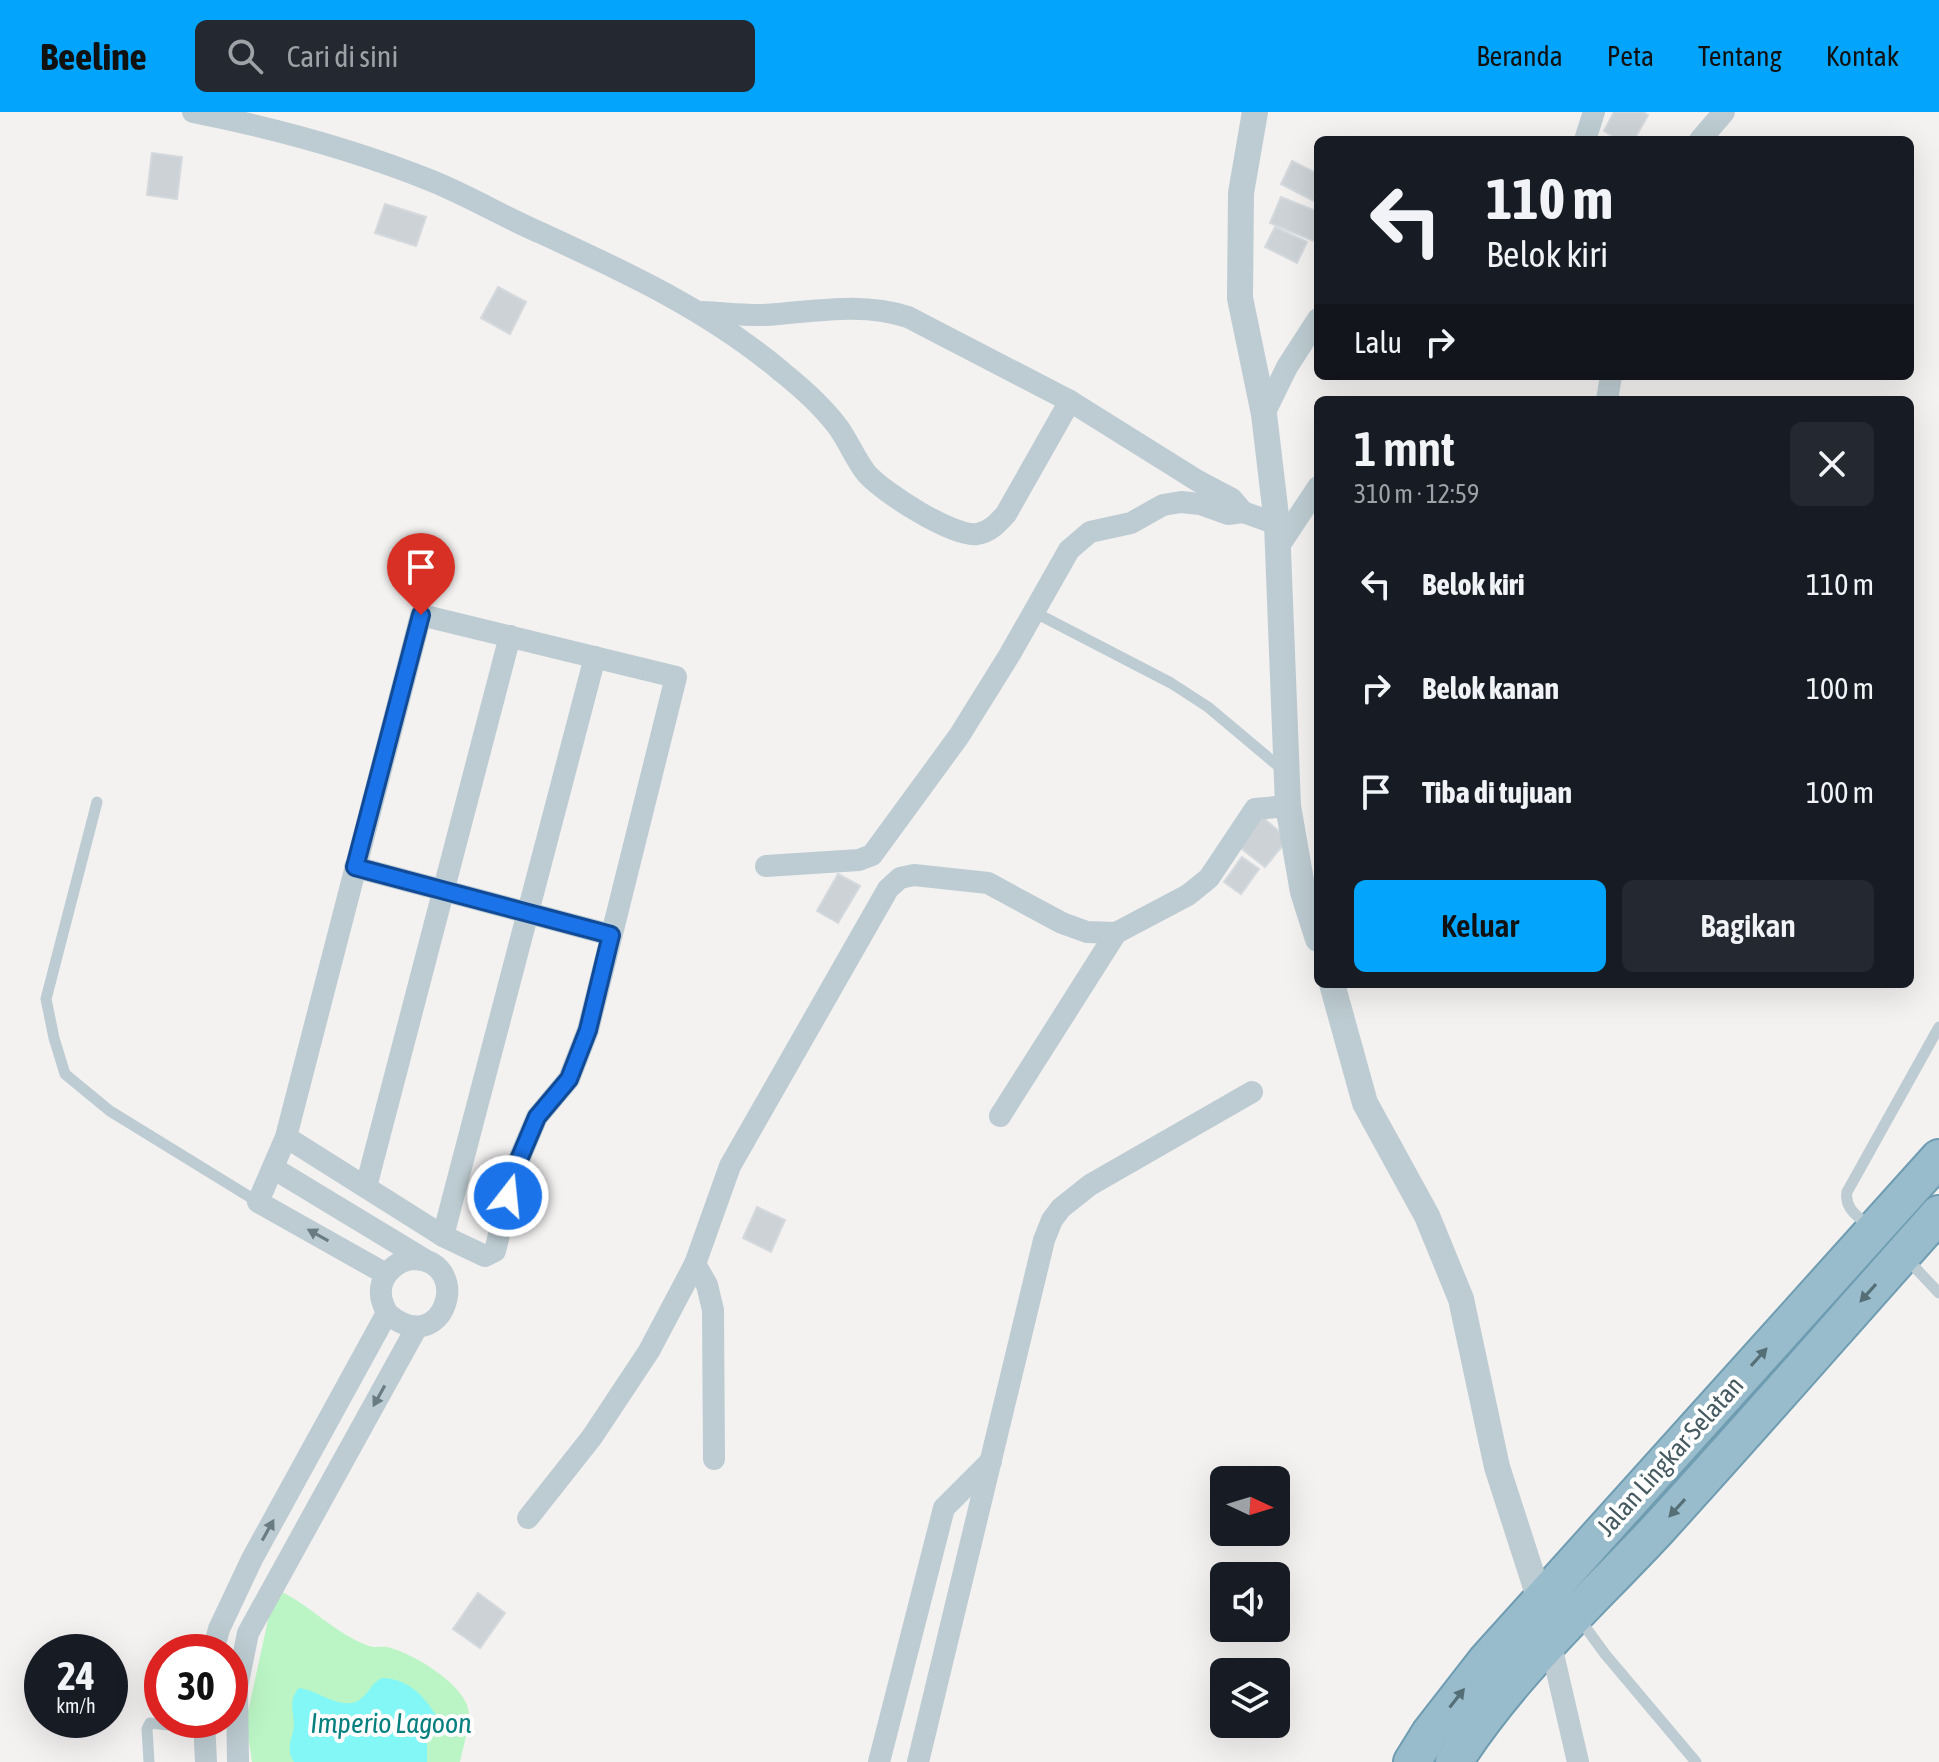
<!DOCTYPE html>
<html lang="id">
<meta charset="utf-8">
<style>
:root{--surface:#171b24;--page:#242831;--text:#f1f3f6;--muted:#9ea1a6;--accent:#03a4fb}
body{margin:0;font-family:"Asap Condensed",sans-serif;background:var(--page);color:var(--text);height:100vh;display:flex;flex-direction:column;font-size:30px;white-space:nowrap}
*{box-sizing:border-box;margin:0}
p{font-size:26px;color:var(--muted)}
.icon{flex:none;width:44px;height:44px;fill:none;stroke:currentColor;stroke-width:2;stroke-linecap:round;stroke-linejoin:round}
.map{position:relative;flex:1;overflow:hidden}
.details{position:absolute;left:1314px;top:284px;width:600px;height:592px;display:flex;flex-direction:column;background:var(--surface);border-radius:12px;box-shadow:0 8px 32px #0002}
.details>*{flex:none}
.top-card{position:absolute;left:1314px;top:24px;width:600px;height:244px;border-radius:12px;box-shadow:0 8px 32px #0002;background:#171b24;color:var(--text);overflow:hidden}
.needle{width:52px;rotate:94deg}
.buttons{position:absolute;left:1210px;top:1354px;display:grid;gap:16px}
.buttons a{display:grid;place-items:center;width:80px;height:80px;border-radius:12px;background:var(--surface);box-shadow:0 8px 32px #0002;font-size:40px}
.speed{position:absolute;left:24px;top:1522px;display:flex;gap:16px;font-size:40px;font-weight:700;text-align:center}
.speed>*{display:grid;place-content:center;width:104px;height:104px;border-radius:50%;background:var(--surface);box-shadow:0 8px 32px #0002;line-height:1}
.speed small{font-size:20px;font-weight:400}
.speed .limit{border:12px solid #d22;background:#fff;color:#111}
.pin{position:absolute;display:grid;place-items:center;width:68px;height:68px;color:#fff;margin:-82px -34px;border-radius:50% 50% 50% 0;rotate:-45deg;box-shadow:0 0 8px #0007}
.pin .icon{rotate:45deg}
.me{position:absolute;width:88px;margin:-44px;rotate:16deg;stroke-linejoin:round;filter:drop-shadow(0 0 6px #0008)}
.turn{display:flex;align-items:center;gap:28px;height:168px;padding:0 40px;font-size:36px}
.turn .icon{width:104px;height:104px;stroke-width:2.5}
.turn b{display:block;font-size:56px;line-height:68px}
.then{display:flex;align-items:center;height:76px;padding:0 40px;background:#0003;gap:16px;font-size:30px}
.round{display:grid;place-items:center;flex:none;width:84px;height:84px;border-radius:12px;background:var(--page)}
.summary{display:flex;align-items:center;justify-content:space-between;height:136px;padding:0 40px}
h1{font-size:48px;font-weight:600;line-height:60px}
.primary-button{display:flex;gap:16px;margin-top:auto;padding:16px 40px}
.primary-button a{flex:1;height:92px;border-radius:12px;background:var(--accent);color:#111;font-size:32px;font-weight:600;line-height:92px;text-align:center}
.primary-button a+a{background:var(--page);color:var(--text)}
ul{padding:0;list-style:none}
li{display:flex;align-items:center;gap:24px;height:104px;padding:0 40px}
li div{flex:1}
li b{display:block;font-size:30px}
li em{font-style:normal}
header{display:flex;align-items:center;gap:48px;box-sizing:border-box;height:112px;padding:0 40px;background:var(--accent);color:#111}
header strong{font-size:38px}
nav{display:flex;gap:44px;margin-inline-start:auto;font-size:28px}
.search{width:560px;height:72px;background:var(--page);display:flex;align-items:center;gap:20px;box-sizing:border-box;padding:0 28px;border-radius:12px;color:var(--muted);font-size:30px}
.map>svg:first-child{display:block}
</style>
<header>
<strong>Beeline</strong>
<div class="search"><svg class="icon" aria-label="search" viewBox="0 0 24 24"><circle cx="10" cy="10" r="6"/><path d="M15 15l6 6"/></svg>Cari di sini</div>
<nav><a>Beranda</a><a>Peta</a><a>Tentang</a><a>Kontak</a></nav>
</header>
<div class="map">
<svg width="1939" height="1650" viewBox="0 0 1939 1650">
<rect width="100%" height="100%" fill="#f4f1f1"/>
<path fill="#bbf5c5" d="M280,1479c31,15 56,43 89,55 5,2 12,0 18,1 24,5 82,39 82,67 0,15 -6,33 -9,48h-208l-6,-41 24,-110z"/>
<path fill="#83f7f6" d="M382,1566c26,1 40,16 54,37l-9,24v23h-133c-9,-15 -1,-23 0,-37 0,-14 -6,-25 5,-37 18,2 41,22 59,13 10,-6 13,-18 24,-23z"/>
<g fill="#ccd2d6" stroke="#d4d9dd" stroke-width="2">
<path d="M1614,0h29l5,3 -14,25h-15l-15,-9z"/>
<path d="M152,41l30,4 -5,42 -30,-4z"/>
<path d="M1292,49l26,13v29l-37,-19z"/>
<path d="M1281,85l37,15v19l-4,10 -44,-18z"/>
<path d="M385,92l41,13 -10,29 -41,-13z"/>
<path d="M1275,115l32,15 -10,21 -32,-16z"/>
<path d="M498,175l28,15 -16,32 -29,-16z"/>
<path d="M1261,704l27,23 -23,28 -28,-22z"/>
<path d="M1242,745l17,12 -18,25 -17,-12z"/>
<path d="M838,762l22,12 -22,37 -21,-12z"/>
<path d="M757,1095l28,13 -14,32 -28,-14z"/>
<path d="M478,1481l27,20 -25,35 -27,-19z"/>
</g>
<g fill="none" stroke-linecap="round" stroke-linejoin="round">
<defs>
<g id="trunk">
<path d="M1412,1650l18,-29 56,-72 453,-503"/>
<path d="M1454,1650c55,-87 133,-157 203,-232 95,-104 188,-211 282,-316"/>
</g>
</defs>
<use href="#trunk" stroke="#6e9cb1" stroke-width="40"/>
<g stroke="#bdccd2" stroke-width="11">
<path d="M1032,499l139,72 37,24 75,63"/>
<path d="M97,690l-51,197 8,39 11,36 45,37 148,91"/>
<path d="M1871,1116c-12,-11 -27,-19 -24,-36l92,-165"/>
<path d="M1906,1146l33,35"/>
<path d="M1578,1505l27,37 91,108"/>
<path d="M149,1650l-2,-33 3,-6 54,6"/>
</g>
<g stroke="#bdccd2" stroke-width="22">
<path d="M193,0c81,16 162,38 239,69 37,15 72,36 109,52 85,39 169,78 241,139 20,16 41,35 56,55 11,15 17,32 29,47 16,18 85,63 110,60 13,-2 21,-11 29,-20l64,-113 128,80 34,18 11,13 34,12"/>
<path d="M1585,28l9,-28"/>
<path d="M1700,28l24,-28"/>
<path d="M703,200c25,1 51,5 75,2 45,-4 87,-11 130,3l162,84"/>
<path d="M1607,288l4,-24"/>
<path d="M1264,302l23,-47 31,-48"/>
<path d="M1279,434l39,-59"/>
<path d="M766,754l93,-6 13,-5 87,-119 51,-82 59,-104 21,-18 41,-9 32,-18 18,-3 19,2 28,10 15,-2"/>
<path d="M355,755l256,68"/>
<path d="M1000,1004l116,-183"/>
<path d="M286,1025l157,99 42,20 10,-5 20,-82 22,-52 32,-38 19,-49 88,-353 -255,-62 -135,522 -28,65 128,72"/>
<path d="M273,1056l152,92"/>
<path d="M366,1075l144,-551"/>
<path d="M443,1124l152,-579"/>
<path d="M695,1152l12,21 6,25 1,149"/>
<path d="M528,1406l64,-81 57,-86 46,-87 35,-98 158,-277 12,-11 14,-3 74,8 74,40 25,9 29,1 72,-38 21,-17 46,-69 33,-3"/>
<path d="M1550,1529l28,121"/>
<path d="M213,1540l6,-23 33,-70 135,-246c-2,-5 -6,-12 -6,-18 -2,-19 16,-36 34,-36 59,3 29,103 -28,54"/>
<path d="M204,1608l2,42"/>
<path d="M238,1650l-1,-75 11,-54 169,-306"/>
<path d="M879,1650l65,-254 47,-47"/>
<path d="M918,1650l126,-522 8,-20 9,-12 29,-23 162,-93"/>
</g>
<g stroke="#bdccd2" stroke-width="26">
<path d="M1255,0l-14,81 -1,105 24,116 13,110 11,282 15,86 15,47"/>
<path d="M1332,872l33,119 62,113 34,83 36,168 43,133"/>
</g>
<use href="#trunk" stroke="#98bccc" stroke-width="36"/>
</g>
<defs><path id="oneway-solid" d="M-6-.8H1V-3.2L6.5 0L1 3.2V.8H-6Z" transform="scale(2)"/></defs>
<g fill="#6a7c83">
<use href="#oneway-solid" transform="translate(318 1123) rotate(-151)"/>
<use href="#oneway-solid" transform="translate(379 1284) rotate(119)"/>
<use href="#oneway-solid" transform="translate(268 1418) rotate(-61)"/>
</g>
<g fill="#566e76">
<use href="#oneway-solid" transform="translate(1868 1181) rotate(132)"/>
<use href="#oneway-solid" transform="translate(1759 1245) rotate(-48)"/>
<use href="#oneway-solid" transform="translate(1677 1396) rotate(132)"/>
<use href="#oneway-solid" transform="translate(1457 1586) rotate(-52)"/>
</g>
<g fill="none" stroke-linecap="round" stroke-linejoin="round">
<defs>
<path id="route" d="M421,503l-66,252 256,68 -23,95 -19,49 -32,38 -22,52 -7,27"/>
</defs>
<use href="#route" stroke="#114b97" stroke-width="20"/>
<use href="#route" stroke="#1a73e8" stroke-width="14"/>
</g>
<g text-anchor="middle" stroke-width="8" stroke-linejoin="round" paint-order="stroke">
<g font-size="26" fill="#465a61" stroke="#fff">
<text transform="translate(1670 1344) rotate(-48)" y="9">Jalan Lingkar Selatan</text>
</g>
<g font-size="28" font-style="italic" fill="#067f7f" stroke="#fff">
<text x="391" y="1621">Imperio Lagoon</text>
</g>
</g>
</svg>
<div class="buttons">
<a><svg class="needle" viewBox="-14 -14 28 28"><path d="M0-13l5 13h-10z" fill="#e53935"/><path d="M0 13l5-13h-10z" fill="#9ea1a6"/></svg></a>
<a><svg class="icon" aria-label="sound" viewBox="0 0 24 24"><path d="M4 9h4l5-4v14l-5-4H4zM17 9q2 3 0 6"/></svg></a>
<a><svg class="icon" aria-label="layers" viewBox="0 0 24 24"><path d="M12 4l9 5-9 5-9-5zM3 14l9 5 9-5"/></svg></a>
</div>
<div class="speed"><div>24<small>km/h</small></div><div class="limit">30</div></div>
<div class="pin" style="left:421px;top:503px;background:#d93025"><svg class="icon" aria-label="arrive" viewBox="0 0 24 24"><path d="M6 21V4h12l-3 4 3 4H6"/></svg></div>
<svg class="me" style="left:508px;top:1084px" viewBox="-20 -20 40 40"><circle r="17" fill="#1a73e8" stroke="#fff" stroke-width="3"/><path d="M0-11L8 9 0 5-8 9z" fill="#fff"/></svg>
<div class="top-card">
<div class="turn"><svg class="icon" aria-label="left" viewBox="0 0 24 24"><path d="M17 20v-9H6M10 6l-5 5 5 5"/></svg><div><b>110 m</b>Belok kiri</div></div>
<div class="then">Lalu<svg class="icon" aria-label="right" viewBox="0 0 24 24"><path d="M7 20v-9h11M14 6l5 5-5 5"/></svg></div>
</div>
<section class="details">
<div class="summary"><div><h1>1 mnt</h1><p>310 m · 12:59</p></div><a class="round"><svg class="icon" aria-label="close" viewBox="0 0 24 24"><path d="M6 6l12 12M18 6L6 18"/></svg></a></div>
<ul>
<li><svg class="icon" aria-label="left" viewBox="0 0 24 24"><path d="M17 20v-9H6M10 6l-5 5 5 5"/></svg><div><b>Belok kiri</b></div><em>110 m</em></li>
<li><svg class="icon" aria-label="right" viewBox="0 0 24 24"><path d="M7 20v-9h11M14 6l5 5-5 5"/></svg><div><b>Belok kanan</b></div><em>100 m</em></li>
<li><svg class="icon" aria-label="arrive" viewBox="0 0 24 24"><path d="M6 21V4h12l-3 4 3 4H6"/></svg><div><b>Tiba di tujuan</b></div><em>100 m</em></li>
</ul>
<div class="primary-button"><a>Keluar</a><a>Bagikan</a></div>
</section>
</div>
